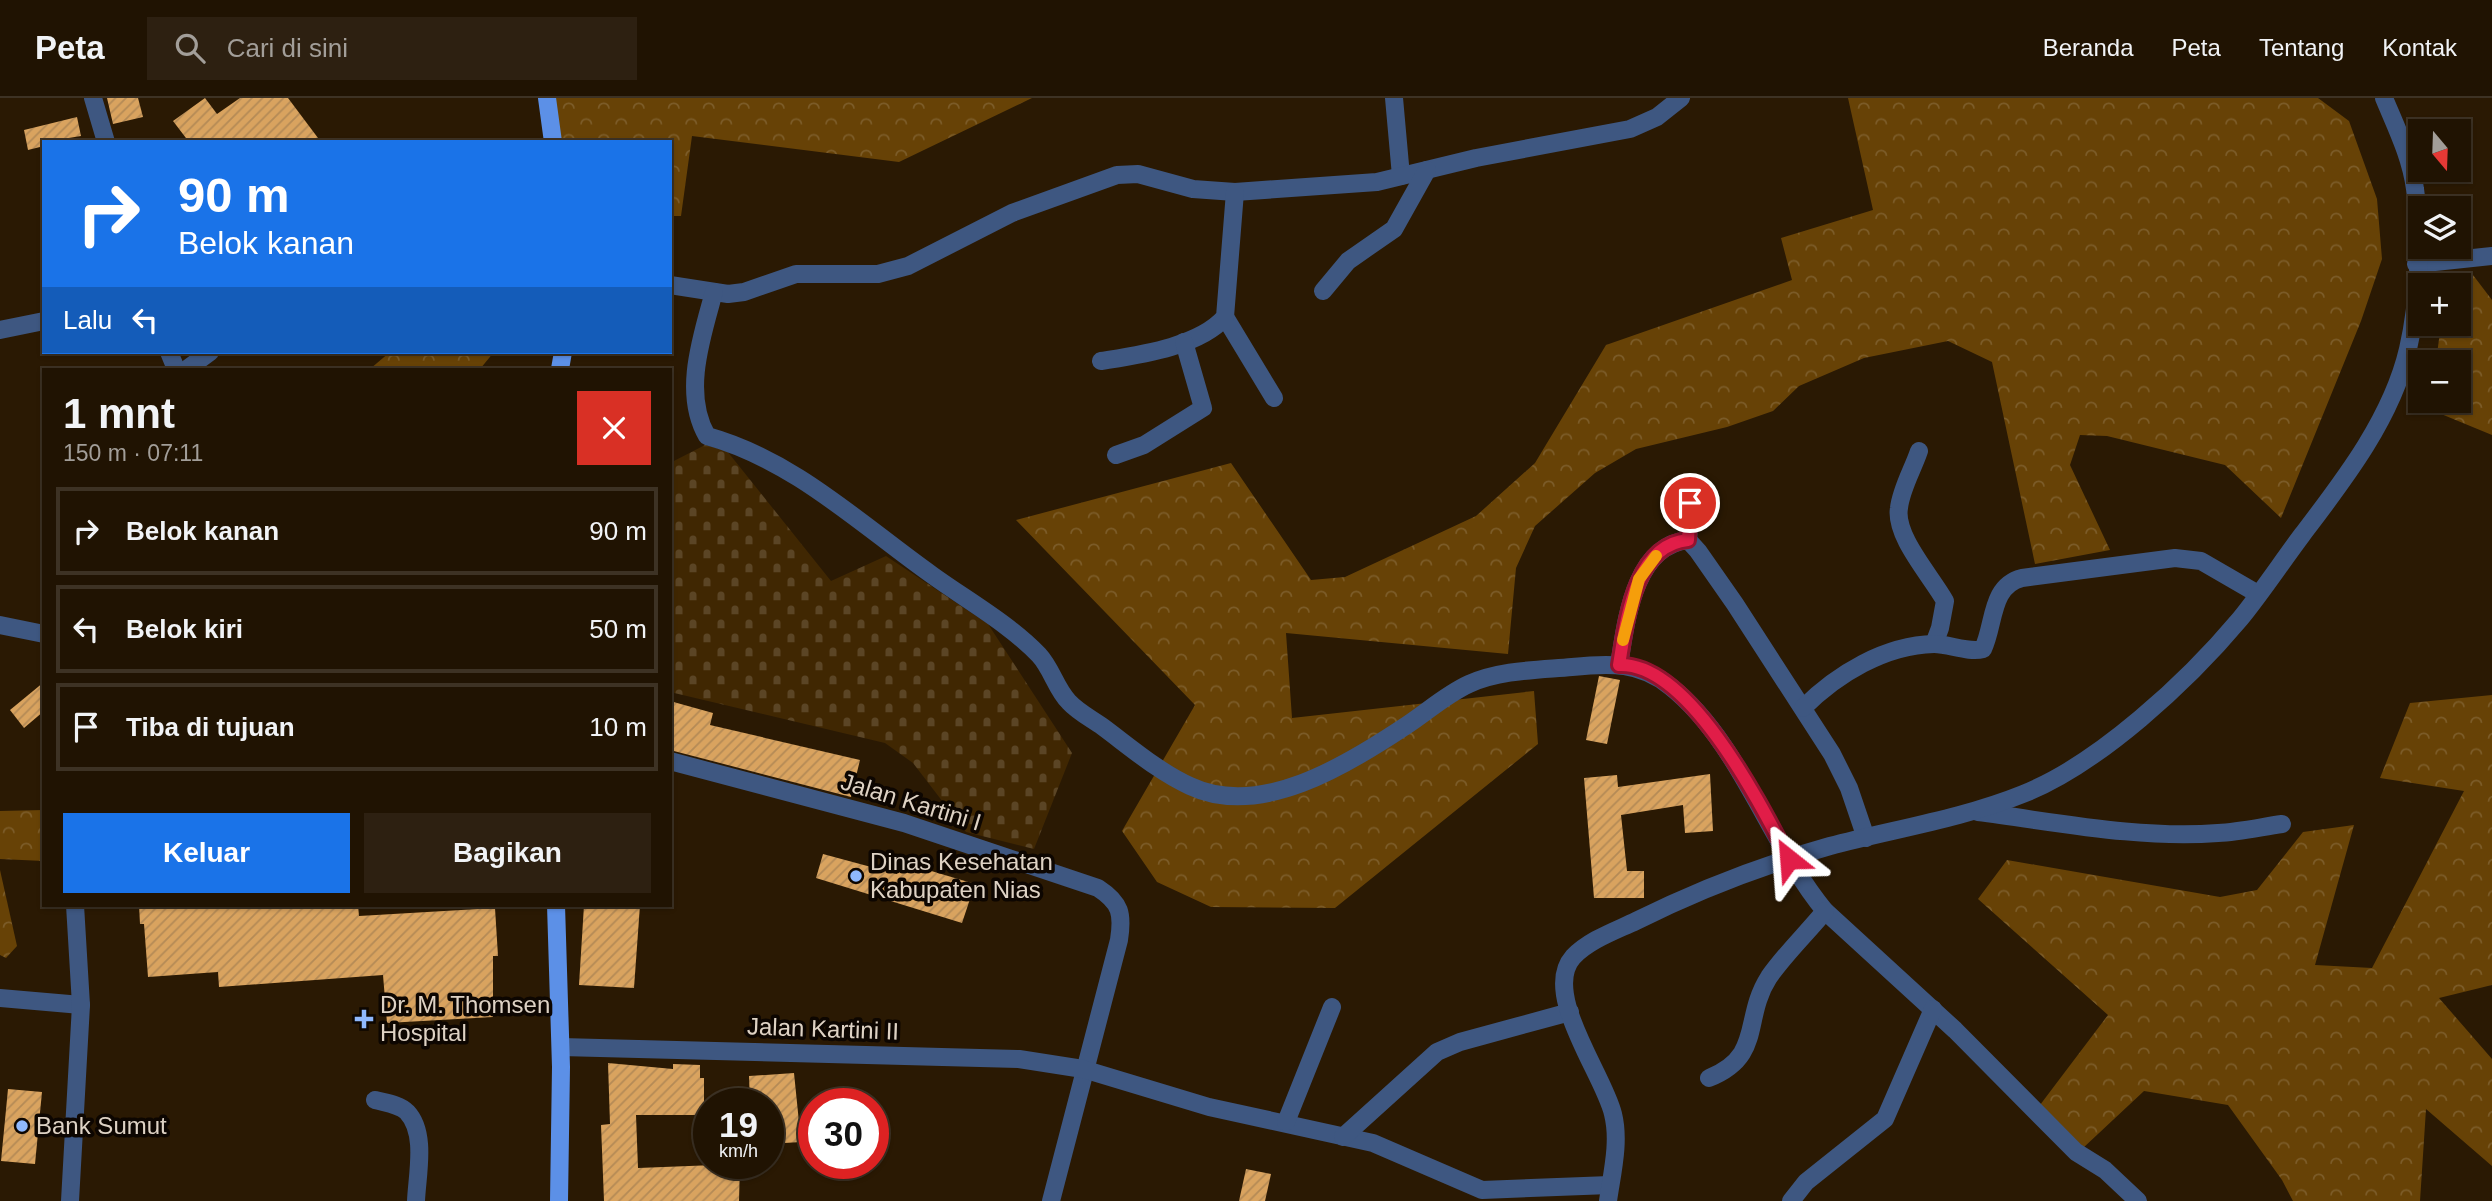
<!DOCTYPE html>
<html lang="id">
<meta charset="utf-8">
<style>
:root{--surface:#201302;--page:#2d2011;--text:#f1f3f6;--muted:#a29e99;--line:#3d3224;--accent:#1a73e8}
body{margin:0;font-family:Arial,sans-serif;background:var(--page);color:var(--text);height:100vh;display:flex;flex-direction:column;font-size:26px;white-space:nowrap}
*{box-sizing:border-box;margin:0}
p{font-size:23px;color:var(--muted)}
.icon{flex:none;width:38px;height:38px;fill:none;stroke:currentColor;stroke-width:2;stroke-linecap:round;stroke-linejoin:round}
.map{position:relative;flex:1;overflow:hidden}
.sheet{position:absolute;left:42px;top:270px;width:630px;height:539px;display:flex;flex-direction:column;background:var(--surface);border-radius:0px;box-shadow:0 2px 5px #0004,0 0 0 2px var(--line)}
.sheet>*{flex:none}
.top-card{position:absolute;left:42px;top:42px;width:630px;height:214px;border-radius:0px;box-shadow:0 2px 5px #0004,0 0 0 2px var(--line);background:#1a73e8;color:#fff;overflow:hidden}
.needle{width:46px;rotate:161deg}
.fabs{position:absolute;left:2408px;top:21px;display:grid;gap:14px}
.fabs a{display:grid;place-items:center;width:63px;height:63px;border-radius:0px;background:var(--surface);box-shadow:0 2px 5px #0004,0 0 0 2px var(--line);font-size:35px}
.speed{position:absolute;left:693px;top:990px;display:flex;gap:14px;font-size:35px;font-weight:700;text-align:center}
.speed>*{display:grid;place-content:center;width:91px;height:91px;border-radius:50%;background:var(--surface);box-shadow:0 2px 5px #0004,0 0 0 2px var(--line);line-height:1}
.speed small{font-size:18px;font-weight:400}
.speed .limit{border:10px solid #d22;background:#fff;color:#111}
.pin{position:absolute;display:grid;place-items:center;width:60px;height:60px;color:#fff;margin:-30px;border:4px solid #fff;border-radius:50%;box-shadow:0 2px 7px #0007}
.me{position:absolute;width:77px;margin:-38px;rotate:332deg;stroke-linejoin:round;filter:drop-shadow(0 0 5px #0008)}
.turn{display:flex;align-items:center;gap:24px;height:147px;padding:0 21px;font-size:32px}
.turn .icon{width:91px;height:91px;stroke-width:2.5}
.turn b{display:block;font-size:49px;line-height:60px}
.then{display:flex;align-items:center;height:66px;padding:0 21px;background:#0003;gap:14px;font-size:26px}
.round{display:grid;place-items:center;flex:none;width:74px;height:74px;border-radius:0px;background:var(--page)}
.head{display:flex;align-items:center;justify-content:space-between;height:119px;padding:0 21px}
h1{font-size:42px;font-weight:600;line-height:52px}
.cta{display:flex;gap:14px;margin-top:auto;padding:14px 21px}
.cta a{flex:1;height:80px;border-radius:0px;background:var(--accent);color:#fff;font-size:28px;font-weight:600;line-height:80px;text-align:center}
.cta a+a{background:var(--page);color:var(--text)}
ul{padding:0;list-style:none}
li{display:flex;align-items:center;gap:21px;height:88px;margin:0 14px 10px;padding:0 7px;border:4px solid var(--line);border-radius:0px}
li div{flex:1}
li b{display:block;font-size:26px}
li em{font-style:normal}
header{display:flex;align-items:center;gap:42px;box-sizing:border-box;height:98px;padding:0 35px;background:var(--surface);border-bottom:2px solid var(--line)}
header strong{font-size:33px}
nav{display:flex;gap:38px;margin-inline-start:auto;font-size:24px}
.search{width:490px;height:63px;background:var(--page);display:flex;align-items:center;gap:18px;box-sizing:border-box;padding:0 24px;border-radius:0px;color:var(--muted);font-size:26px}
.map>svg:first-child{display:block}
</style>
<header>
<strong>Peta</strong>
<div class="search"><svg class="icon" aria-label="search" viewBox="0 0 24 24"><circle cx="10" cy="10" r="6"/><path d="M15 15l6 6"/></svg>Cari di sini</div>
<nav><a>Beranda</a><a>Peta</a><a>Tentang</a><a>Kontak</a></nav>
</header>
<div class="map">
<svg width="2492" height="1103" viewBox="0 0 2492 1103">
<defs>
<pattern id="forest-crowns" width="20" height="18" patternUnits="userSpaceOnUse" patternTransform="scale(1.75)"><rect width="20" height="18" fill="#674206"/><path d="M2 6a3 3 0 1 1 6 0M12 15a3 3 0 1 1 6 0" fill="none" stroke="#7c5c29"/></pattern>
<pattern id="cemetery-stones" width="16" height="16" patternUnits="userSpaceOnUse" patternTransform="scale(1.75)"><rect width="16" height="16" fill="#402702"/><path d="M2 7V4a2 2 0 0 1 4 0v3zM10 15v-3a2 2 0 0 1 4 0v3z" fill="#5b4525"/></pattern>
<pattern id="building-hatch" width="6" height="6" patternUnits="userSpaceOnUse" patternTransform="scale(1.75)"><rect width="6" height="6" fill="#d9a35f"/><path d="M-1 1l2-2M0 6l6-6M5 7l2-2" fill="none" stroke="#b48a56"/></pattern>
</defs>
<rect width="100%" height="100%" fill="#2a1903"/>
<g fill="url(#forest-crowns)">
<path d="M547,0h485l-133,64 -207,-26 -11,80h-11v-74h-117z"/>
<path d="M1848,0h470l31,23 28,78 5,60 -21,62 -80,197 -56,-53 -118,-29 -27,-1 -10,30 40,85 -75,14 -43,-202 -44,-21 -84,17 -65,28 -26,25 -46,16 -91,22 -41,24 -60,53 -19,42 -8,86 -222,-21 6,85 242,-27 4,53 -203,164 -124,-1 -54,-25 -35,-51 73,-126 -179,-185 215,-57 80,117 34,-3 131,-61 59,-53 71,-118 186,-65 -11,-42 92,-28z"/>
<path d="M2473,177l19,25v135l-63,-26 1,-8h29v-39h-23l5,-38h18v-39h-12l1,-9z"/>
<path d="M390,254h104l-14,17h-110z"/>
<path d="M2492,597v290l-53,13 53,61v107l-66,-57 -6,92h-127l-11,-21 -54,-75 -84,-14 -61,57 -43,-43 68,-90 -130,-116 29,-39 213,37 37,-7 46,-58 51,-7 -39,140 57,3 92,-177 -84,-13 30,-75z"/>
<path d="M44,712v51l-44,-2v-48z"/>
<path d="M0,772l17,76 -11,12 -6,-3z"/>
</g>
<path fill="url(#cemetery-stones)" d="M705,347l22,6 104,130 55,-25 102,68 84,129 -38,96 -68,-17 -53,-69 -28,-20 -215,-51v-229z"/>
<g fill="url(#building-hatch)">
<path d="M107,0h31l5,19 -30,7z"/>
<path d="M205,0l12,16 23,-16h48l33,44h-132l-16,-21z"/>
<path d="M77,19l4,19 -37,6v4l-16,4 -4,-20z"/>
<path d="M1599,578l21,4 -13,64 -21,-4z"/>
<path d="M44,584v29l-20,17 -14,-18z"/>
<path d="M670,603l43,12 -3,12 150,35 -9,37 -181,-47z"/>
<path d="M1710,676l3,57 -28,2 -2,-28 -62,10 6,56h17v27h-50l-10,-120 33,-3 1,12z"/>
<path d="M823,756l74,20 4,-12 74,22 -13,39 -146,-45z"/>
<path d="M139,807h219l1,11 136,-8 3,48h-5v61l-106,6 -4,-48 -164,12 -1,-15 -70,5 -4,-53h-4z"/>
<path d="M584,807h56l-6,83 -55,-3z"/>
<path d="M608,965l65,6v-5l27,1v13h4v37h-68l2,53 102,-4 -1,37h-135l-3,-76 9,-1z"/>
<path d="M794,975l7,69 -33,2v-40h-18l-1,-28z"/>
<path d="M8,991l34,3 -7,72 -34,-3z"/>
<path d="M1246,1071l25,5 -6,27h-26z"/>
</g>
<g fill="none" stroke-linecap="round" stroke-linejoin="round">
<g stroke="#3e5781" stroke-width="18">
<path d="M93,0l13,44"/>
<path d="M1394,0l7,78"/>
<path d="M2416,166l76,-8"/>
<path d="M670,187l58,9 16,-2 52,-18h82l30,-8 104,-53 105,-38 21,-1 55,15 42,3 142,-10 99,-24 154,-29 27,-12 24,-19"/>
<path d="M1323,193l25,-30 46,-32 33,-59"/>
<path d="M714,194c-12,44 -32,101 -7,144 87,24 153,88 225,139 36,26 76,48 107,80 13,14 17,34 30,47 9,10 23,17 34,25 27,20 56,45 87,59 70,33 157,-21 214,-59 22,-14 41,-32 65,-43 31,-14 69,-14 103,-17 38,-4 69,-5 99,20 69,55 99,158 154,224l130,119 121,122 29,18 33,31"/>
<path d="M1225,219l49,81"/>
<path d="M0,232l44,-9"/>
<path d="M169,254l7,17"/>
<path d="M1101,263c37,-6 98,-14 124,-44l10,-125"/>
<path d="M187,271l23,-17"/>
<path d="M1919,353c-6,18 -18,38 -20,57 -5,28 33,69 46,93l-5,27 -6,16"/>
<path d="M1116,357l28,-10 59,-37 -19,-66"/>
<path d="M1688,442l4,-56"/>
<path d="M0,527l44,9"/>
<path d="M1619,567c7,-42 14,-119 69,-125l10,11 37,53 97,150 17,34 17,50"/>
<path d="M1803,610c34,-34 82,-63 131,-64 15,0 35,9 49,5 12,-25 7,-63 39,-71l153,-20 26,3 57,33"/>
<path d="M670,663l234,62 194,65c23,15 25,26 21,52l-68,261"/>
<path d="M1978,714c79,10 160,27 240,21 21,-1 43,-6 64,-9"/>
<path d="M0,900l81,7"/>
<path d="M561,949l458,12 64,10 126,38 164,36 109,47 128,-5"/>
<path d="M1709,980c55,-22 33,-59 60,-101 16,-23 38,-44 56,-66"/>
<path d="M375,1002c11,3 24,4 32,12 20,21 10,63 9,89"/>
<path d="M1286,1024l46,-115"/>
<path d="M1343,1039l94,-85 23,-10 110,-30"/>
<path d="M70,1103l11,-196 -6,-100"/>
<path d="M1608,1103c4,-28 12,-59 5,-87 -9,-39 -72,-121 -40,-157 16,-17 42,-26 63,-36 62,-31 127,-56 194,-75 64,-17 131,-27 193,-52 76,-30 165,-113 217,-175 22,-27 41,-56 62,-84 42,-55 90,-117 106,-186 11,-47 14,-113 7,-160 -4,-32 -19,-62 -31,-91"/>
<path d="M1791,1103l15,-19 79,-63 48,-110"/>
</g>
<g stroke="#5c90e7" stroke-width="18">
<path d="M547,0l6,44"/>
<path d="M560,271l3,-17"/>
<path d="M556,807l5,162 -2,134"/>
</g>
</g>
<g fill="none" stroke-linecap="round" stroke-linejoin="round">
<defs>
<path id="route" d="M1690,405l-2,37c-55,5 -62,84 -69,125 70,-3 142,140 170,194"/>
</defs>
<use href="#route" stroke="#92132f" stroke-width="18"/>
<use href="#route" stroke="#e11d48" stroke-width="12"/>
<path stroke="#f59e0b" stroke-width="12" d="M1623,542l16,-61 17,-23"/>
</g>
<g fill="#8fb8fd" stroke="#0d0601" stroke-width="2.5">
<circle cx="856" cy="778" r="7"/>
<path d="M360.5 910.5h7v7h7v7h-7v7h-7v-7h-7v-7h7z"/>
<circle cx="22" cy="1028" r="7"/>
</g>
<g text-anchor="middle" stroke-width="7" stroke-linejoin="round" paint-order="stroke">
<g font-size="24" fill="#ded2c4" stroke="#0d0601">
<text transform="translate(911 704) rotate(17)" y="8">Jalan Kartini I</text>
<text transform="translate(823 931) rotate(2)" y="8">Jalan Kartini II</text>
</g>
<g font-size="24" fill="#ded2c4" stroke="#0d0601" text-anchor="start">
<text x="870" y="772">Dinas Kesehatan<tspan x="870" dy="28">Kabupaten Nias</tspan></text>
<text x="380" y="915">Dr. M. Thomsen<tspan x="380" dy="28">Hospital</tspan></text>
<text x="36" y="1036">Bank Sumut</text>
</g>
</g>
</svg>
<div class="fabs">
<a><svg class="needle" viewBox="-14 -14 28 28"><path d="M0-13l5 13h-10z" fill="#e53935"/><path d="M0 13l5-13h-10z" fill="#a29e99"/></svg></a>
<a><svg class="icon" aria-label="layers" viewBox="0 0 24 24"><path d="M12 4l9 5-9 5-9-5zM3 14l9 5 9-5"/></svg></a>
<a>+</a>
<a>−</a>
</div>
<div class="speed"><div>19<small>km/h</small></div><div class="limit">30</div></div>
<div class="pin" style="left:1690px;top:405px;background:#d93025"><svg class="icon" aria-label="arrive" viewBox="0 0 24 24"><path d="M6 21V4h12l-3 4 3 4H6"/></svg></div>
<svg class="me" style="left:1789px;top:761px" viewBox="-20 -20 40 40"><path d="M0-17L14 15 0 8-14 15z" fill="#e11d48" stroke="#fff" stroke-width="4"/></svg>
<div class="top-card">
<div class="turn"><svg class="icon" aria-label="right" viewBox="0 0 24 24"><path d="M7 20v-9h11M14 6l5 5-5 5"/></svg><div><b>90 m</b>Belok kanan</div></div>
<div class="then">Lalu<svg class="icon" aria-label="left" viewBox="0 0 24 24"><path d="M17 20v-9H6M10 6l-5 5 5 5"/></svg></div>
</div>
<section class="sheet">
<div class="head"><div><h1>1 mnt</h1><p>150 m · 07:11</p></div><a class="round" style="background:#d93025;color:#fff"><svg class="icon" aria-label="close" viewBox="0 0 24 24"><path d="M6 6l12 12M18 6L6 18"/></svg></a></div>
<ul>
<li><svg class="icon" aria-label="right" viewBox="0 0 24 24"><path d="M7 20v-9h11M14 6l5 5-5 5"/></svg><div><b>Belok kanan</b></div><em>90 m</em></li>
<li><svg class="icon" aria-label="left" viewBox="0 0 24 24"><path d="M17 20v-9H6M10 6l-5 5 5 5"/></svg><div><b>Belok kiri</b></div><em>50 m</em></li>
<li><svg class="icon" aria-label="arrive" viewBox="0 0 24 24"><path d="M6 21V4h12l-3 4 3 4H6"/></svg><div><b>Tiba di tujuan</b></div><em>10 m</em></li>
</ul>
<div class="cta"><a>Keluar</a><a>Bagikan</a></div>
</section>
</div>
